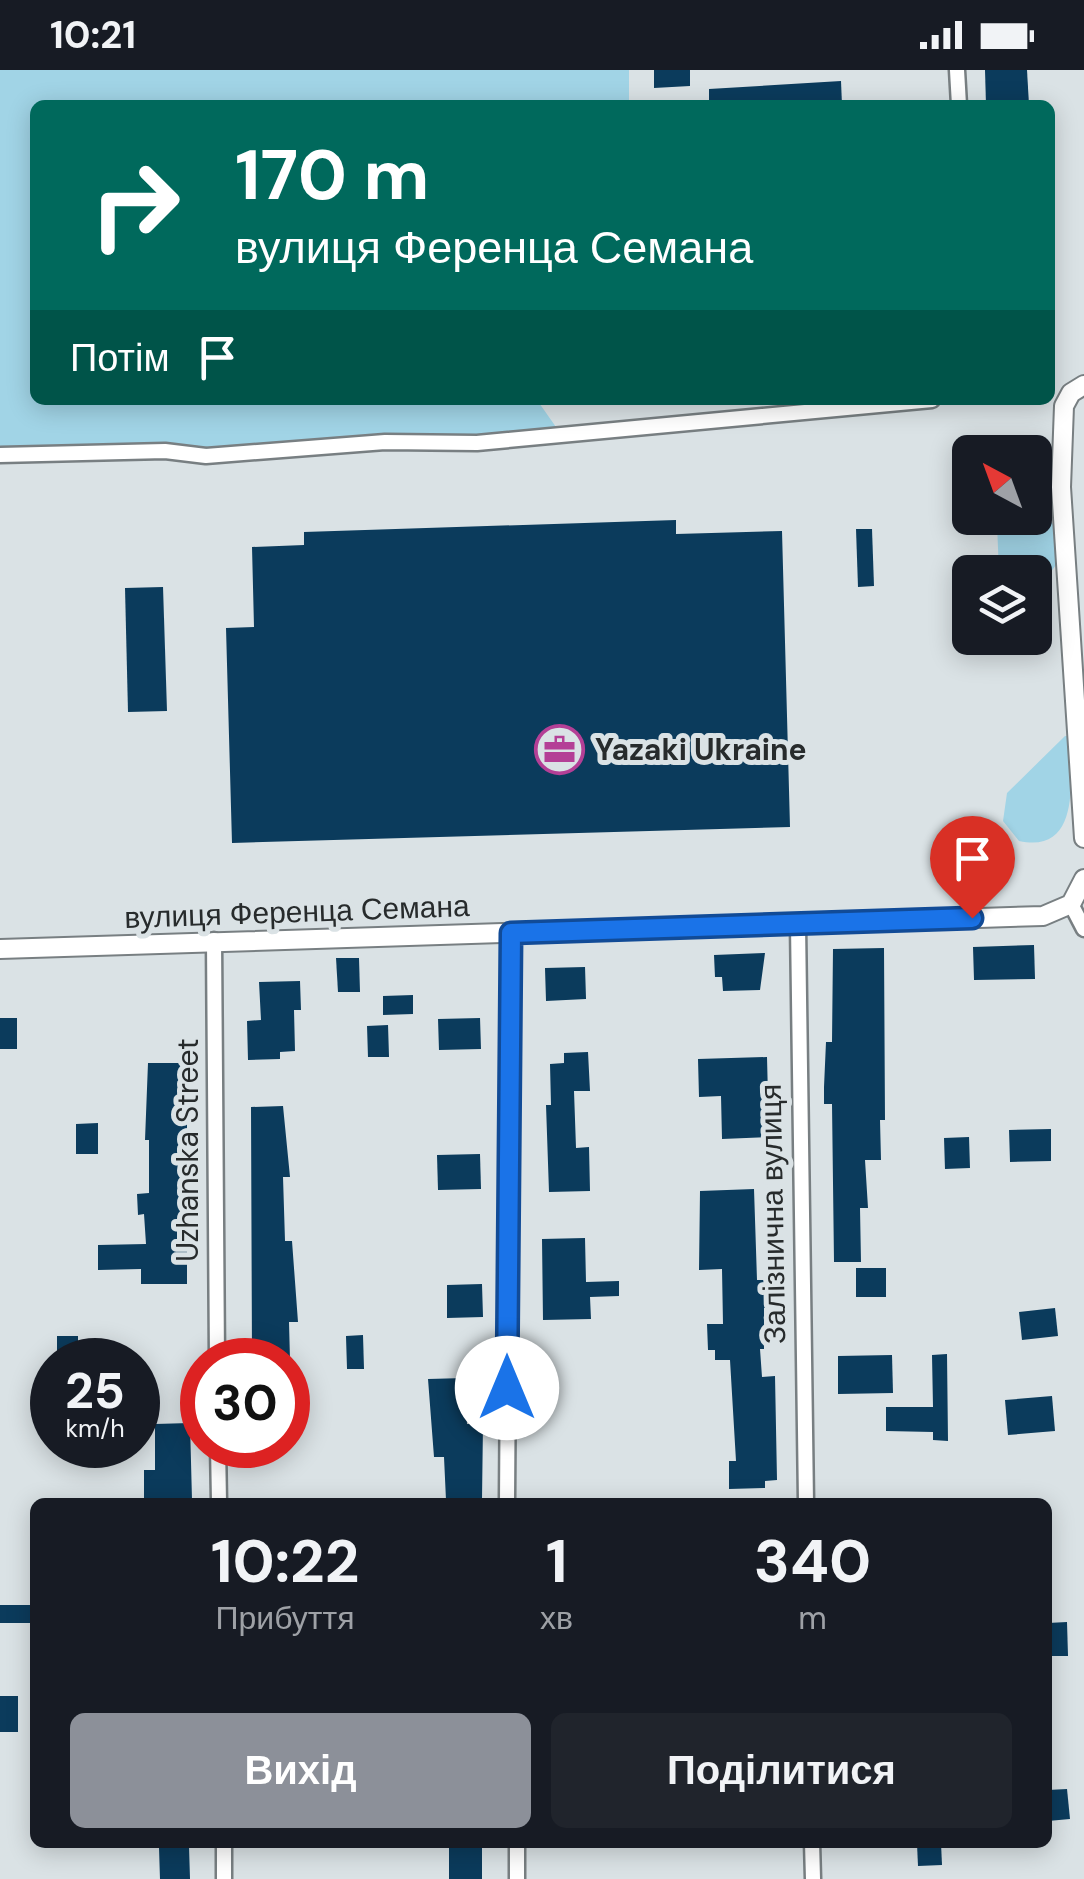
<!DOCTYPE html>
<html lang="uk">
<meta charset="utf-8">
<style>
:root{--surface:#171b24;--page:#20242c;--text:#f1f3f6;--muted:#9ea1a6;--accent:#8c9099}
body{margin:0;font-family:"DM Sans",sans-serif;background:var(--page);color:var(--text);height:100vh;display:flex;flex-direction:column;font-size:38px;white-space:nowrap}
*{box-sizing:border-box;margin:0}
p{font-size:32px;color:var(--muted)}
.icon{flex:none;width:55px;height:55px;fill:none;stroke:currentColor;stroke-width:2;stroke-linecap:round;stroke-linejoin:round}
.map{position:relative;flex:1;overflow:hidden}
.panel{position:absolute;left:30px;top:1428px;width:1022px;height:350px;display:flex;flex-direction:column;background:var(--surface);border-radius:15px;box-shadow:0 5px 25px #0003}
.panel>*{flex:none}
.banner{position:absolute;left:30px;top:30px;width:1025px;height:305px;border-radius:15px;box-shadow:0 5px 25px #0003;background:#00695c;color:#fff;overflow:hidden}
.needle{width:65px;rotate:319deg}
.tools{position:absolute;left:952px;top:365px;display:grid;gap:20px}
.tools a{display:grid;place-items:center;width:100px;height:100px;border-radius:15px;background:var(--surface);box-shadow:0 5px 25px #0003;font-size:50px}
.speed{position:absolute;left:30px;top:1268px;display:flex;gap:20px;font-size:50px;font-weight:700;text-align:center}
.speed>*{display:grid;place-content:center;width:130px;height:130px;border-radius:50%;background:var(--surface);box-shadow:0 5px 25px #0003;line-height:1}
.speed small{font-size:25px;font-weight:400}
.speed .limit{border:15px solid #d22;background:#fff;color:#111}
.pin{position:absolute;display:grid;place-items:center;width:85px;height:85px;color:#fff;margin:-102px -42px;border-radius:50% 50% 50% 0;rotate:-45deg;box-shadow:0 0 10px #0007}
.pin .icon{rotate:45deg}
.me{position:absolute;width:110px;margin:-55px;rotate:0deg;stroke-linejoin:round;filter:drop-shadow(0 0 8px #0008)}
.turn{display:flex;align-items:center;gap:35px;height:210px;padding:0 40px;font-size:45px}
.turn .icon{width:130px;height:130px;stroke-width:2.5}
.turn b{display:block;font-size:70px;line-height:85px}
.then{display:flex;align-items:center;height:95px;padding:0 40px;background:#0003;gap:20px;font-size:38px}
.eta{display:flex;justify-content:space-evenly;align-items:center;height:170px;text-align:center}
.eta b{font-size:60px;font-weight:700;line-height:70px}
.primary-button{display:flex;gap:20px;margin-top:auto;padding:20px 40px}
.primary-button a{flex:1;height:115px;border-radius:15px;background:var(--accent);color:#fff;font-size:40px;font-weight:700;line-height:115px;text-align:center}
.primary-button a+a{background:var(--page);color:var(--text)}
.status{display:flex;justify-content:space-between;align-items:center;height:70px;padding:0 50px;background:var(--surface);direction:ltr}
.status svg{height:28px;fill:currentColor}
.map>svg:first-child{display:block}
</style>
<div class="status"><b>10:21</b><svg viewBox="0 0 49 12"><path d="M0 12V9h3v3zM5 12V6h3v6zM10 12V3h3v9zM15 12V0h3v12zM26 1h20v11H26zM47 4h2v5h-2z"/></svg></div>
<div class="map">
<svg width="1084" height="1809" viewBox="0 0 1084 1809">
<rect width="100%" height="100%" fill="#dae2e5"/>
<g fill="#a1d4e6">
<path d="M0,0h629v35h-594v295h502l19,27 -81,9h-92l-178,12 -205,2z"/>
<path d="M1035,432l23,28 1,31 -24,32v-21h-36l-2,-48 2,-6h36z"/>
<path d="M1065,666h5c0,39 13,119 -51,105l-16,-20 4,-28z"/>
</g>
<g fill="#0b3b5c">
<path d="M654,0h36v16l-36,2z"/>
<path d="M985,0h42l2,35h-43z"/>
<path d="M841,11l1,24h-133v-16z"/>
<path d="M676,450v14l106,-3 8,296 -558,16 -6,-215 28,-1 -2,-80 52,-2v-13z"/>
<path d="M856,459h16l2,57 -16,1z"/>
<path d="M163,517l4,124 -39,1 -3,-124z"/>
<path d="M1034,875l1,34 -61,1 -1,-33z"/>
<path d="M884,878l1,172h-5l1,40h-16l3,48h-8l1,54h-27l-2,-158h-8v-17l2,-45h6l1,-93z"/>
<path d="M765,883l-5,37 -37,1 -1,-14h-7l-1,-22z"/>
<path d="M336,888h23l1,34h-22z"/>
<path d="M585,897l1,32 -40,2 -1,-33z"/>
<path d="M300,911l1,29h-7l1,41 -15,1v7l-32,1 -1,-39 14,-1 -2,-38z"/>
<path d="M413,925v19l-30,1v-19z"/>
<rect x="0" y="948" width="17" height="31"/>
<path d="M480,948l1,31 -42,1 -1,-31z"/>
<path d="M388,955l1,32h-21l-1,-31z"/>
<path d="M588,982l2,39h-16l2,57 13,-1 1,44 -41,1 -3,-87h5l-1,-41 14,-1v-10z"/>
<path d="M767,987l2,80 -47,2 -1,-43 -22,1 -1,-38z"/>
<path d="M148,993h39v221h-46v-15l-43,1v-25l48,-1 -2,-30 -6,1 -1,-21 12,-1v-53h-4z"/>
<path d="M283,1036l7,71h-7l2,64h7l6,81h-9l1,38h-38l-1,-253z"/>
<path d="M98,1053v31h-22v-30z"/>
<path d="M1051,1059v32l-41,1 -1,-32z"/>
<path d="M969,1067l1,31 -25,1 -1,-31z"/>
<path d="M480,1084l1,35 -43,1 -1,-35z"/>
<path d="M754,1119l3,91h15l1,27 -9,1v41h-4l2,28 13,-1 2,104 -12,1v7l-36,1v-28h7l-6,-101h-15v-10h-7l-1,-26h16l-1,-55 -23,1 1,-79z"/>
<path d="M585,1168l1,44 33,-1v15l-29,1 1,22 -48,1 -1,-81z"/>
<rect x="856" y="1198" width="30" height="29"/>
<path d="M482,1214l1,33 -36,1v-33z"/>
<path d="M1055,1238l3,28 -36,4 -3,-28z"/>
<path d="M363,1265l1,34h-17l-1,-33z"/>
<rect x="57" y="1266" width="21" height="24"/>
<path d="M947,1284l1,87 -15,-1v-8l-47,-1v-24h47l-1,-52z"/>
<path d="M892,1285l1,38 -55,1v-38z"/>
<path d="M465,1308l2,46h16l-1,75 -36,1 -2,-43h-10l-6,-78z"/>
<path d="M1052,1326l3,35 -47,4 -3,-35z"/>
<path d="M190,1353l2,77 -48,1v-31h11v-46z"/>
<rect x="0" y="1535" width="35" height="18"/>
<path d="M1067,1552l1,34h-20v-33z"/>
<rect x="0" y="1626" width="18" height="36"/>
<path d="M1067,1719l3,30 -22,2v-31z"/>
<rect x="449" y="1772" width="33" height="37"/>
<path d="M941,1773l1,22 -24,1 -1,-22z"/>
<path d="M189,1777l1,32h-30l-1,-31z"/>
</g>
<g fill="none" stroke-linecap="round" stroke-linejoin="round">
<defs>
<g id="minor">
<path d="M957,0l2,35"/>
<path d="M0,385l165,-4 41,5 179,-14 92,1 455,-43"/>
<path d="M1071,834l13,25"/>
<path d="M798,855l8,577"/>
<path d="M214,870l3,420"/>
<path d="M218,1375l1,57"/>
<path d="M507,1432l4,-569"/>
<path d="M224,1772v37"/>
<path d="M517,1772v37"/>
<path d="M812,1772l1,37"/>
</g>
<g id="tertiary">
<path d="M1084,315l-13,8 -7,13 -3,81 23,351"/>
<path d="M0,879l1043,-33 28,-12 13,-25"/>
</g>
</defs>
<use href="#minor" stroke="#787f82" stroke-width="19"/>
<use href="#tertiary" stroke="#787f82" stroke-width="22"/>
<use href="#minor" stroke="#fff" stroke-width="14"/>
<use href="#tertiary" stroke="#fff" stroke-width="18"/>
</g>
<g fill="none" stroke-linecap="round" stroke-linejoin="round">
<defs>
<path id="route" d="M507,1318l4,-455 461,-15"/>
</defs>
<use href="#route" stroke="#114b97" stroke-width="25"/>
<use href="#route" stroke="#1a73e8" stroke-width="18"/>
</g>
<defs>
<symbol id="office-ring" viewBox="-11 -11 22 22"><circle r="9.5" fill="#dae2e5" stroke="#b43f96" stroke-width="1.5"/><path d="M-6-3h4V-5.5h4V-3h4V5H-6ZM-1-4.5V-3h2v-1.5ZM-6 0V1H6V0Z" fill="#b43f96"/></symbol>
</defs>
<g fill-rule="evenodd">
<use href="#office-ring" x="532" y="652" width="55" height="55"/>
</g>
<g text-anchor="middle" stroke-width="10" stroke-linejoin="round" paint-order="stroke">
<g font-size="30" font-weight="bold" fill="#272b2c" stroke="#dae2e5" text-anchor="start">
<text x="595" y="690">Yazaki Ukraine</text>
</g>
<g font-size="30" fill="#272b2c" stroke="#dae2e5">
<text transform="translate(297 842) rotate(-2)" y="10">вулиця Ференца Семана</text>
<text transform="translate(188 1080) rotate(-90)" y="10">Uzhanska Street</text>
<text transform="translate(773 1144) rotate(-91)" y="10">Залізнична вулиця</text>
</g>
</g>
</svg>
<div class="tools">
<a><svg class="needle" viewBox="-14 -14 28 28"><path d="M0-13l5 13h-10z" fill="#e53935"/><path d="M0 13l5-13h-10z" fill="#9ea1a6"/></svg></a>
<a><svg class="icon" aria-label="layers" viewBox="0 0 24 24"><path d="M12 4l9 5-9 5-9-5zM3 14l9 5 9-5"/></svg></a>
</div>
<div class="speed"><div>25<small>km/h</small></div><div class="limit">30</div></div>
<div class="pin" style="left:972px;top:848px;background:#d93025"><svg class="icon" aria-label="arrive" viewBox="0 0 24 24"><path d="M6 21V4h12l-3 4 3 4H6"/></svg></div>
<svg class="me" style="left:507px;top:1318px" viewBox="-20 -20 40 40"><circle r="19" fill="#fff"/><path d="M0-13L10 11 0 6-10 11z" fill="#1a73e8"/></svg>
<div class="banner">
<div class="turn"><svg class="icon" aria-label="right" viewBox="0 0 24 24"><path d="M7 20v-9h11M14 6l5 5-5 5"/></svg><div><b>170 m</b>вулиця Ференца Семана</div></div>
<div class="then">Потім<svg class="icon" aria-label="arrive" viewBox="0 0 24 24"><path d="M6 21V4h12l-3 4 3 4H6"/></svg></div>
</div>
<section class="panel">
<div class="eta">
<div><b>10:22</b><p>Прибуття</p></div>
<div><b>1</b><p>хв</p></div>
<div><b>340</b><p>m</p></div>
</div>
<div class="primary-button"><a>Вихід</a><a>Поділитися</a></div>
</section>
</div>
